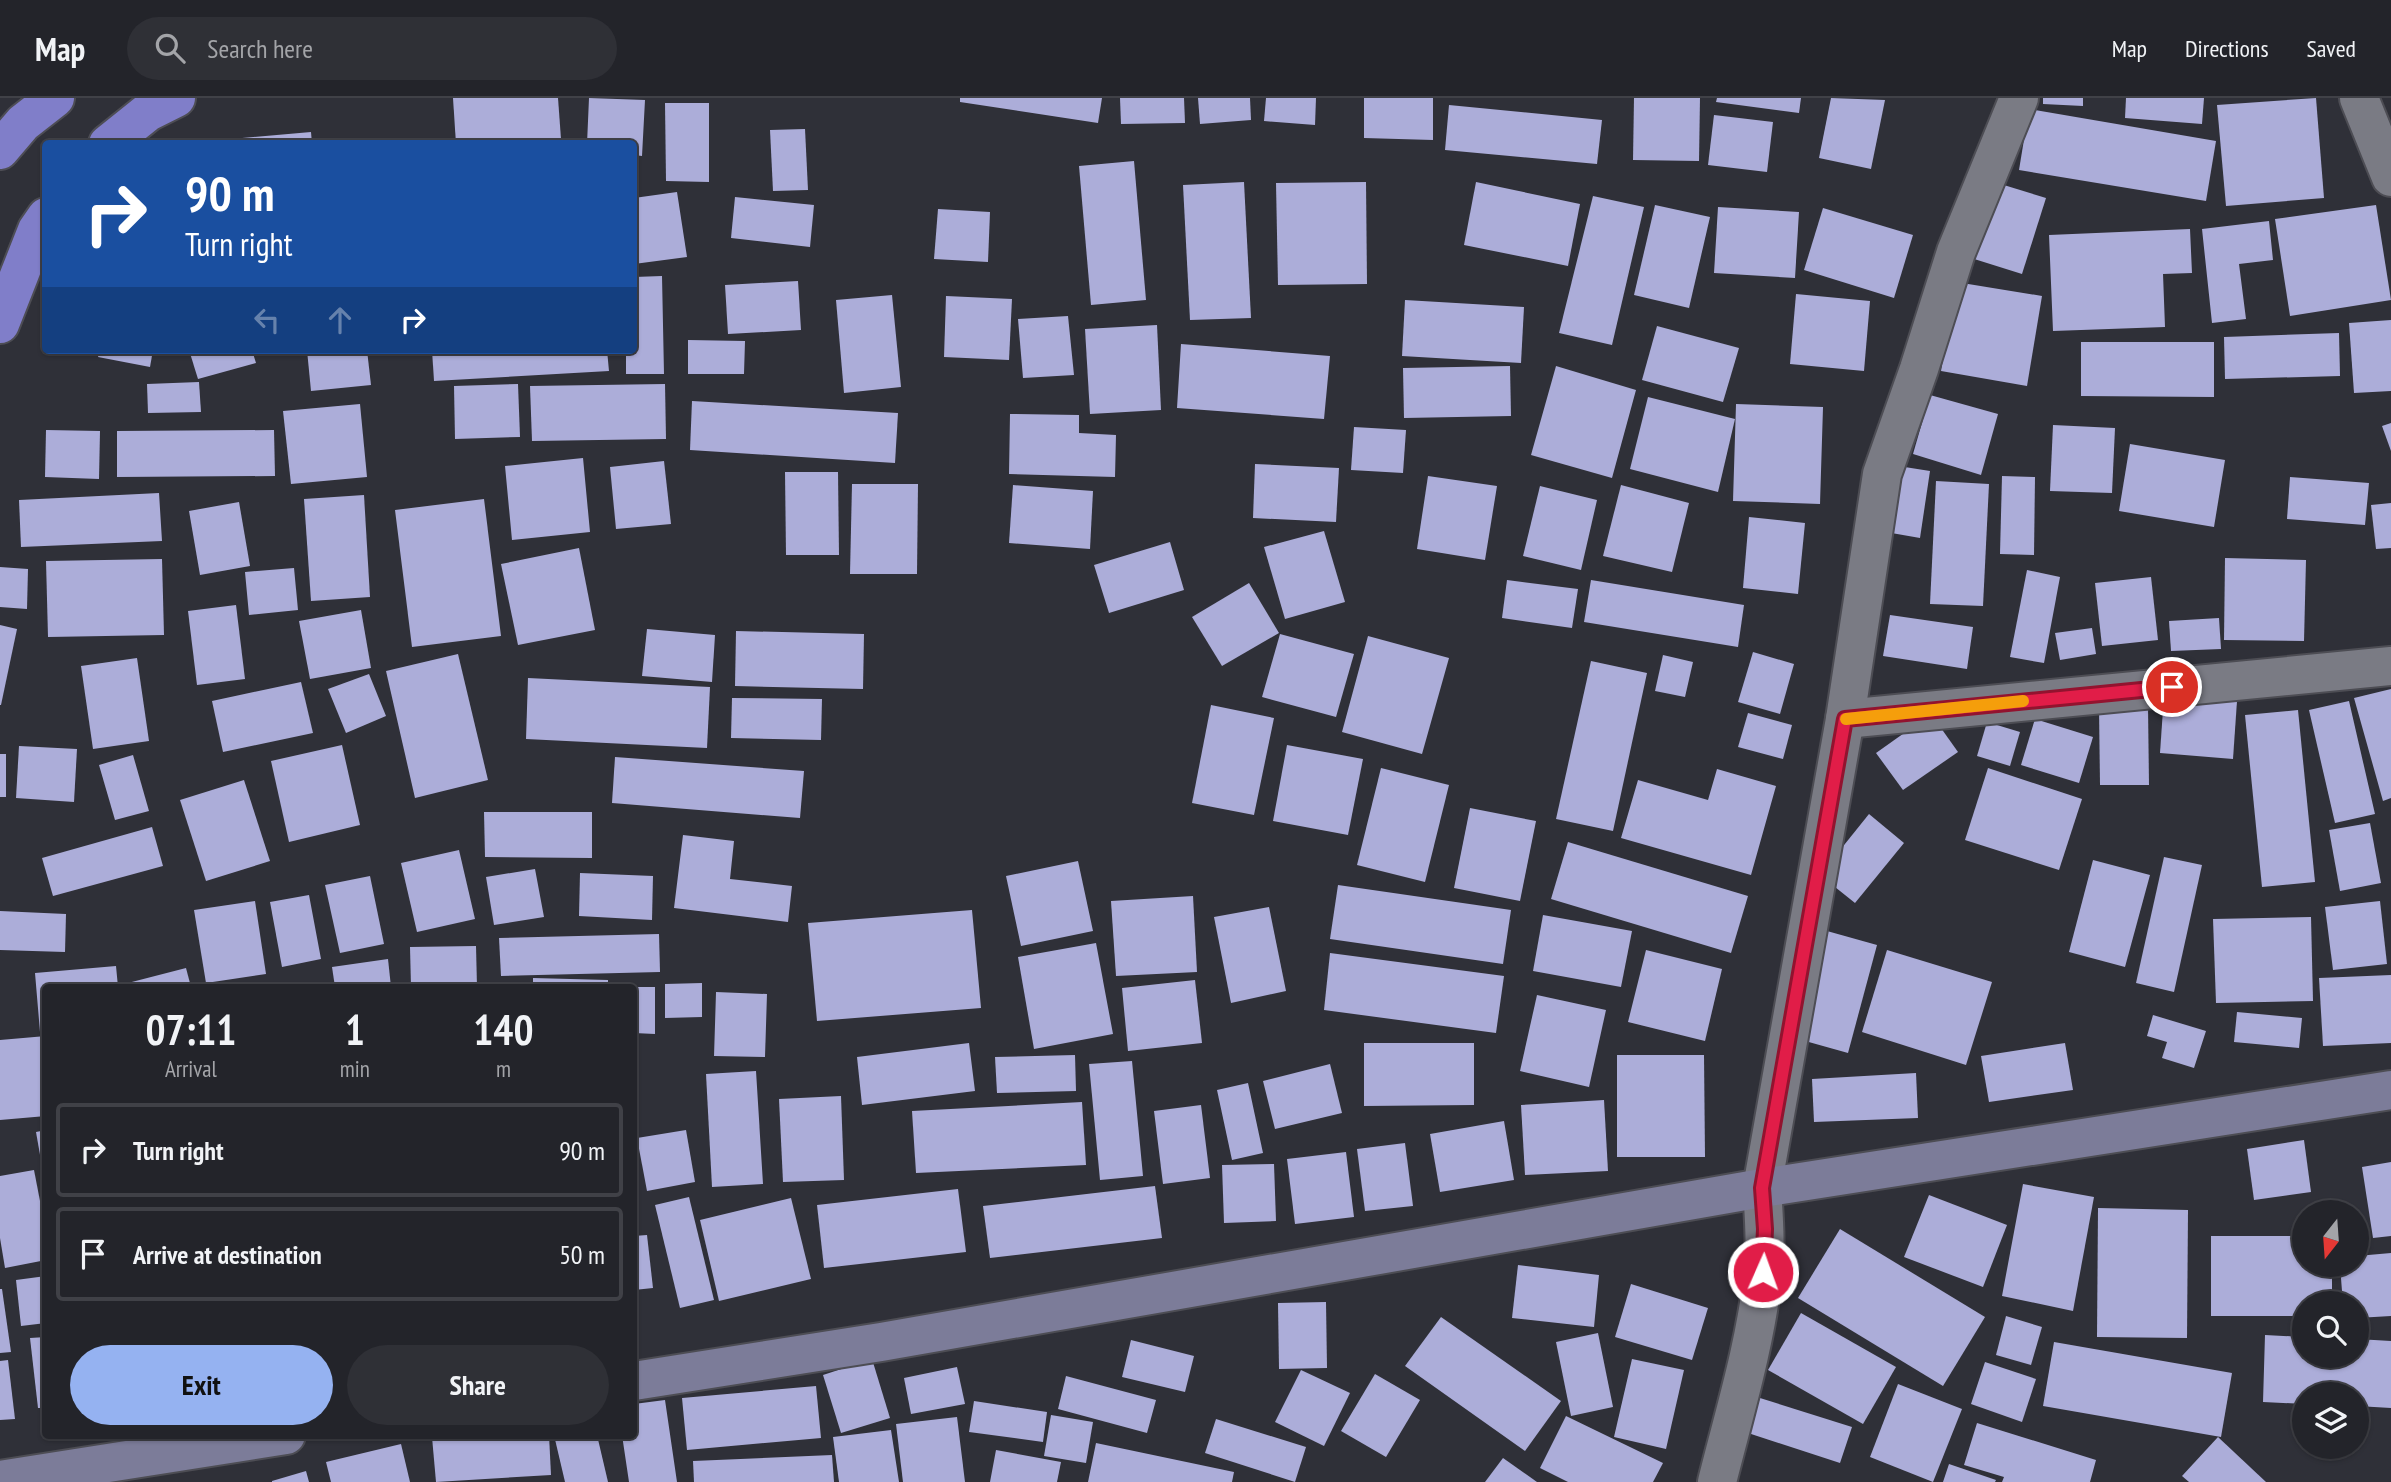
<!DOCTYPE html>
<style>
:root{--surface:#23242a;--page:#2f3036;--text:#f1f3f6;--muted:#a3a4a8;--line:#404147;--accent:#95b2f1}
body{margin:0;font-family:"PT Sans Narrow",sans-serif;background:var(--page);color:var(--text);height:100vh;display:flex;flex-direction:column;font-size:26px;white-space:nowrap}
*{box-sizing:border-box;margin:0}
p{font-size:23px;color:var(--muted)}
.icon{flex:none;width:38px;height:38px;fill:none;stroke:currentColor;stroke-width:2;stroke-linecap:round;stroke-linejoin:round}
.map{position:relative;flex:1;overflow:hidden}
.side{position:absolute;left:42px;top:886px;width:595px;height:455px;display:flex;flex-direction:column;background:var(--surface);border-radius:7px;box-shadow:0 2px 5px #0004,0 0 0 2px var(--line)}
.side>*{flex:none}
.hud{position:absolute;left:42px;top:42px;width:595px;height:214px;border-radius:7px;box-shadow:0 2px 5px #0004,0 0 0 2px var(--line);background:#1a4fa0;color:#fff;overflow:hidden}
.needle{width:46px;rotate:197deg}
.tools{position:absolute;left:2292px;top:1102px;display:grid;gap:14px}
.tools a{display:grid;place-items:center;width:77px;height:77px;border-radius:50%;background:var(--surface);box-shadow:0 2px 5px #0004,0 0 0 2px var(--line);font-size:35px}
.pin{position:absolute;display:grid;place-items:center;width:60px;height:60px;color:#fff;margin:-30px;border:4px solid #fff;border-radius:50%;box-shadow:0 2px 7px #0007}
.me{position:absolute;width:77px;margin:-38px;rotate:2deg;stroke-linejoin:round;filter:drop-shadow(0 0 5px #0008)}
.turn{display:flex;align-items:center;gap:24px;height:147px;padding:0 28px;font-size:32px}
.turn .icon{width:91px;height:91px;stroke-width:2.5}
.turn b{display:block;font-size:49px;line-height:60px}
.lanes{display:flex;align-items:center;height:66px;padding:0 28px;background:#0003;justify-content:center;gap:35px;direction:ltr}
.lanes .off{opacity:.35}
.eta{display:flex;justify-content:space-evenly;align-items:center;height:119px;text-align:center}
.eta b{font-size:42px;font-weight:600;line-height:49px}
.primary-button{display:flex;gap:14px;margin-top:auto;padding:14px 28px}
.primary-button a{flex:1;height:80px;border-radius:42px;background:var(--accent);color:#111;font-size:28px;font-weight:600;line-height:80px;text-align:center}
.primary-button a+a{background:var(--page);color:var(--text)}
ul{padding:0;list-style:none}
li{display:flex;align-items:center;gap:21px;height:94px;margin:0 14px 10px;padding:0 14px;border:4px solid var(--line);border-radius:7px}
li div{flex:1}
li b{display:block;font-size:26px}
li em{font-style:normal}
header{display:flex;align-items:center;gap:42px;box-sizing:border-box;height:98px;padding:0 35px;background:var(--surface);border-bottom:2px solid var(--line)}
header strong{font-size:33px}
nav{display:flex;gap:38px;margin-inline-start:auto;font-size:24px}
.search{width:490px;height:63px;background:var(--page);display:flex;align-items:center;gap:18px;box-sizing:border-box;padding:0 24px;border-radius:38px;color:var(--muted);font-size:26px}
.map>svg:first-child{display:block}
</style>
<header>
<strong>Map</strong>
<div class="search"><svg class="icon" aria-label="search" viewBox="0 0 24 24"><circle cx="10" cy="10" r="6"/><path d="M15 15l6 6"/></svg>Search here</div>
<nav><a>Map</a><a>Directions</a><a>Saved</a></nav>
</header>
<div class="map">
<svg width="2391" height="1384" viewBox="0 0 2391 1384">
<rect width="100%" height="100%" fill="#2f3038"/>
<g fill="#acadd9">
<path d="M453,0h105l3,41 -105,5z"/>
<path d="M589,0l56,2 -3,56 -8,-1v-11h-47z"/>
<path d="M960,0h142l-4,25 -138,-21z"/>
<path d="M1120,0h64l1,25 -64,1z"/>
<path d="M1198,0h52l1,22 -51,4z"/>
<path d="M1266,0h50l-1,27 -51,-4z"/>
<path d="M1364,0h69v42l-69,-2z"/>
<path d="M1634,0h66l-1,63 -66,-1z"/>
<path d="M1717,0h84l-2,15 -83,-11z"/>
<path d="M1831,0l54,2 -14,69 -52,-11z"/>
<path d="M2043,0h40v8l-40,-2z"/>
<path d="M2126,0h78l-2,26 -77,-6z"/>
<path d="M2316,0l8,100 -98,8 -9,-101z"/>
<path d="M665,5h44v79l-43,-1z"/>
<path d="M1449,7l153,15 -5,44 -152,-14z"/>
<path d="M2029,11l187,32 -10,60 -187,-31z"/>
<path d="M1714,17l59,7 -6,50 -59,-7z"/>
<path d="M805,31l3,61 -35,1 -3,-61z"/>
<path d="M311,34l1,12h-80l-1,-5z"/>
<path d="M1134,63l12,139 -55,5 -12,-139z"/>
<path d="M1244,84l7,136 -61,2 -7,-135z"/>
<path d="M1366,84l1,102 -89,1 -2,-102z"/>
<path d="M1476,84l104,22 -12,62 -104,-21z"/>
<path d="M1994,84l52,16 -24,76 -51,-16z"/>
<path d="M677,94l10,65 -53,7v-66z"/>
<path d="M1593,98l51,11 -32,138 -53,-12z"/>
<path d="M735,99l79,8 -4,42 -79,-9z"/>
<path d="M1655,107l55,12 -21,91 -55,-13z"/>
<path d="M2376,107l15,95 -101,16 -15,-97z"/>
<path d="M1718,109l81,5 -4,66 -81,-5z"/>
<path d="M1823,110l90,27 -19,63 -90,-28z"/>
<path d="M938,111l52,3 -2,50 -54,-3z"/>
<path d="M2269,123l4,39 -34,4 7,55 -34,4 -10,-94z"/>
<path d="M2190,131l2,44 -29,1 2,53 -112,4 -4,-96z"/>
<path d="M662,178l2,98h-38v-24h8v-73z"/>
<path d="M798,183l3,49 -73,4 -3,-49z"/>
<path d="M1956,184l86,14 -15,90 -86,-15z"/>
<path d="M1796,196l74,7 -6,70 -74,-7z"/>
<path d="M892,197l9,92 -57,6 -8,-93z"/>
<path d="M946,198l66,3 -3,61 -65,-3z"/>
<path d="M1405,202l119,7 -3,56 -119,-7z"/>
<path d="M1068,218l6,59 -51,3 -5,-59z"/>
<path d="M2391,222v71l-37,2 -5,-70z"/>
<path d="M1157,227l4,85 -71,4 -5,-85z"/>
<path d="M1657,228l82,22 -16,54 -81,-22z"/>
<path d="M2339,235l1,43 -115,3 -1,-42z"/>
<path d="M688,242l57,1 -1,33h-56z"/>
<path d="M2081,244h133v55l-133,-1z"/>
<path d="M1181,246l149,12 -6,63 -147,-11z"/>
<path d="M100,252h53l-3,17 -52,-10z"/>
<path d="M189,252h63l4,13 -58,16z"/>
<path d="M307,252h60l4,35 -60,6z"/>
<path d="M432,252h175l2,21 -175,10z"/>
<path d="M1510,268l1,50 -107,2 -1,-50z"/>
<path d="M1556,268l80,24 -24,88 -81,-23z"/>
<path d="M199,284l2,30 -53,1 -1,-29z"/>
<path d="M518,286l2,53 -65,2 -1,-53z"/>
<path d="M665,286l1,55 -134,2 -2,-55z"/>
<path d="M1930,297l68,19 -17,61 -68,-21z"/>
<path d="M1648,299l87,22 -17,73 -88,-23z"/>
<path d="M692,303l206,12 -3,50 -205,-13z"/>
<path d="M360,306l7,73 -76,7 -8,-73z"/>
<path d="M1736,306l87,3 -3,97 -87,-3z"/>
<path d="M1010,316l69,1v18l37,2 -1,42 -106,-3z"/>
<path d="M2391,325v28l-9,-25z"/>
<path d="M2053,327l62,3 -3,65 -62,-2z"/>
<path d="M1354,329l52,3 -3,43 -52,-3z"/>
<path d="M46,332l54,1 -1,48 -54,-2z"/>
<path d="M274,332l1,46 -158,1v-46z"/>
<path d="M2130,346l95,16 -11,67 -95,-16z"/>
<path d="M583,360l7,74 -78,8 -7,-74z"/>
<path d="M664,363l7,63 -55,5 -6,-62z"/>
<path d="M1255,366l84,4 -3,54 -83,-4z"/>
<path d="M1892,367l38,6 -10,67 -40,-7z"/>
<path d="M785,374h53l1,83h-53z"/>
<path d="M1428,378l69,10 -12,74 -68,-11z"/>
<path d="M2002,378l33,1 -1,78 -34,-1z"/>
<path d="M2290,379l79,6 -4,42 -78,-6z"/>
<path d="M1936,383l53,3 -6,122 -53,-2z"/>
<path d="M852,386h66l-1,90h-67z"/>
<path d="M1013,387l80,6 -3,58 -81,-6z"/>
<path d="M1621,387l68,18 -17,69 -69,-16z"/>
<path d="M1540,388l57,14 -16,70 -58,-14z"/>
<path d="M159,395l3,48 -141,6 -2,-47z"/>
<path d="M364,397l6,102 -59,4 -7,-102z"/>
<path d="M484,401l17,137 -89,11 -17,-137z"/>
<path d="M239,404l11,64 -50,9 -11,-64z"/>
<path d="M2391,405v45l-15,1 -5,-44z"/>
<path d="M1749,419l56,6 -7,71 -55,-6z"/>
<path d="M1324,433l21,71 -60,17 -21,-72z"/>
<path d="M1170,444l14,48 -75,23 -15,-48z"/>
<path d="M579,450l16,82 -77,15 -17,-81z"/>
<path d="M2225,460l81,2 -2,81 -80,-1z"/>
<path d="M162,461l2,76 -116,2 -2,-76z"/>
<path d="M0,469l28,2 -1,40 -27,-2z"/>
<path d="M294,470l4,42 -49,5 -4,-43z"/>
<path d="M2027,472l33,7 -16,86 -34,-6z"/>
<path d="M2151,479l7,63 -56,6 -7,-63z"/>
<path d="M1507,482l71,9 -6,39 -70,-10z"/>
<path d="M1591,482l153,25 -6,42 -154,-25z"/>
<path d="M1249,485l30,50 -57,33 -30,-49z"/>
<path d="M236,507l9,74 -48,6 -9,-74z"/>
<path d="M361,512l10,58 -61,11 -11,-58z"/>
<path d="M1890,517l83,12 -6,42 -84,-13z"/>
<path d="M2219,520l2,31 -50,2 -2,-30z"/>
<path d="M0,527l17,4 -16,76h-1z"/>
<path d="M2092,530l4,26 -36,6 -5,-27z"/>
<path d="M647,531l68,6 -3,47 -70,-6z"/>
<path d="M736,533l128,3 -1,55 -128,-3z"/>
<path d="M1280,536l74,20 -18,63 -74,-20z"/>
<path d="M1368,538l81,22 -27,96 -80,-22z"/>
<path d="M1753,554l41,12 -14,50 -42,-12z"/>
<path d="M458,556l30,126 -73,18 -29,-127z"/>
<path d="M1663,557l30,7 -8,35 -30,-6z"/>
<path d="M137,560l12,83 -56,8 -12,-83z"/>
<path d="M1591,563l56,12 -34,158 -57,-12z"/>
<path d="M369,576l17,42 -40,17 -18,-44z"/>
<path d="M528,580l182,9 -3,61 -181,-9z"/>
<path d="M301,584l12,51 -90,19 -11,-51z"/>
<path d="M2391,591v109l-8,3 -29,-103z"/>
<path d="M2164,597l73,6 -4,58 -73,-6z"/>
<path d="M732,600l90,1 -1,41 -90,-2z"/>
<path d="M2349,603l26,113 -40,9 -26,-113z"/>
<path d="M1211,607l63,13 -20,97 -62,-12z"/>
<path d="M2148,608l1,79h-49l-1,-78z"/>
<path d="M2298,612l17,172 -53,5 -17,-172z"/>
<path d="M1748,615l44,12 -9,34 -45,-12z"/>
<path d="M1931,616l27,38 -55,38 -27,-37z"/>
<path d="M2035,621l58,18 -14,46 -58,-18z"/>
<path d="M1987,624l33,10 -10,34 -33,-10z"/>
<path d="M342,647l18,80 -71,17 -18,-81z"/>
<path d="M1287,647l76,14 -15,76 -75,-14z"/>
<path d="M19,648l58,3 -3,53 -58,-4z"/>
<rect x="0" y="656" width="6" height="43"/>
<path d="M133,657l16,56 -34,9 -16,-55z"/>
<path d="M615,659l189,14 -4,47 -188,-15z"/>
<path d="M1381,670l68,17 -24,97 -68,-17z"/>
<path d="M1988,670l94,31 -23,71 -94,-30z"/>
<path d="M1717,671l59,17 -25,89 -130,-37 17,-58 70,20z"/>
<path d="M244,682l26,81 -64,20 -26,-81z"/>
<path d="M1470,710l66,13 -16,80 -66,-13z"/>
<path d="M484,714h108v46l-107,-1z"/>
<path d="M1869,716l35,29 -49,60 -35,-28z"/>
<path d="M2370,725l11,60 -41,8 -11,-61z"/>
<path d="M152,729l11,39 -110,30 -11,-38z"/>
<path d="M683,737l51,6 -4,38 62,7 -4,36 -114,-14z"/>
<path d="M1568,744l180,54 -17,57 -180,-54z"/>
<path d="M459,752l16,69 -58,13 -16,-69z"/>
<path d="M2164,759l38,8 -28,127 -38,-9z"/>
<path d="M2093,762l57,15 -25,92 -56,-15z"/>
<path d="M1078,763l15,70 -72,15 -15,-70z"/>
<path d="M535,771l9,48 -50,8 -8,-48z"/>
<path d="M580,775l73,3 -1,44 -73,-4z"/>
<path d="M370,778l14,68 -44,9 -15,-68z"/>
<path d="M1338,787l173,25 -8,54 -173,-25z"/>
<path d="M309,797l12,64 -39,8 -12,-65z"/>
<path d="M1193,798l4,76 -81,4 -5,-75z"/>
<path d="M255,803l11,73 -60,9 -12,-73z"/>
<path d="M2380,803l7,63 -54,6 -8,-63z"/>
<path d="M1269,809l17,84 -55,12 -17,-86z"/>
<path d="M972,812l9,98 -164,13 -9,-98z"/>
<path d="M0,813l66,3 -1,38 -65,-2z"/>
<path d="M1543,817l89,16 -11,56 -88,-16z"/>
<path d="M2311,819l2,84 -97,2 -3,-84z"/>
<path d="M1827,833l50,14 -29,108 -50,-14z"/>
<path d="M659,836l1,38 -159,4 -2,-38z"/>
<path d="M1096,845l17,91 -79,15 -16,-92z"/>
<path d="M476,848l1,41h-66l-1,-40z"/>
<path d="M1646,852l76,19 -17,72 -77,-19z"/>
<path d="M1887,852l105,32 -26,83 -104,-33z"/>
<path d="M1330,855l174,23 -8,57 -172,-23z"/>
<path d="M388,861l3,28h-56l-3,-20z"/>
<path d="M116,868l2,21h-72v44l-6,1 -5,-59z"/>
<path d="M186,870l5,19h-67v-3z"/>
<path d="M2391,877v68l-68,3 -4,-68z"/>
<path d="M533,880l75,2v7h-75z"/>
<path d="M1195,882l7,63 -74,8 -6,-63z"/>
<path d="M702,885v34l-37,1v-34z"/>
<path d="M634,889h21v47l-21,-1z"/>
<path d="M716,894l51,2 -2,63 -51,-1z"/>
<path d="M1537,897l69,15 -17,77 -69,-16z"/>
<path d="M2237,914l65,6 -3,30 -65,-6z"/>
<path d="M2153,917l53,16 -12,37 -32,-10 5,-16 -20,-6z"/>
<path d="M46,938v80l-46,4v-80z"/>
<path d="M969,945l6,48 -113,14 -5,-48z"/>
<path d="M1364,945h110v62l-110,1z"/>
<path d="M2065,945l8,47 -84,12 -8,-46z"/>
<path d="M1075,957l1,36 -79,2 -2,-36z"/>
<path d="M1617,957h87l1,102h-88z"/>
<path d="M1132,963l11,115 -43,4 -11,-116z"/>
<path d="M1330,966l12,49 -67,16 -12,-48z"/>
<path d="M756,973l7,113 -51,3 -6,-113z"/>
<path d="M1916,975l2,45 -104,4 -2,-43z"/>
<path d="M1248,985l15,70 -31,7 -15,-70z"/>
<path d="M841,998l3,84 -61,2 -4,-83z"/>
<path d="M1604,1002l4,71 -83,4 -4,-70z"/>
<path d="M1082,1004l4,63 -170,8 -4,-62z"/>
<path d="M1201,1007l9,73 -47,6 -9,-73z"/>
<path d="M1504,1023l10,59 -74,12 -10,-58z"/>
<path d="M46,1032v42h-3l-7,-40z"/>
<path d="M686,1032l9,52 -48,9 -10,-53z"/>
<path d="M2304,1042l7,52 -57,8 -7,-51z"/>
<path d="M1405,1045l8,63 -48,5 -8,-62z"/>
<path d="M1346,1054l8,65 -59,7 -8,-65z"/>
<path d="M2391,1064v74l-18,2 -11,-71z"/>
<path d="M1274,1066l2,57 -52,2 -2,-58z"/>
<path d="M34,1072l12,62v28l-41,8 -5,-30v-62z"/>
<path d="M2023,1086l71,13 -21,114 -71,-15z"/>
<path d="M1155,1088l7,52 -172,20 -7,-52z"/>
<path d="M958,1091l8,63 -142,16 -7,-63z"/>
<path d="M1929,1097l78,30 -24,62 -79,-30z"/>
<path d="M689,1099l25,103 -34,8 -25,-103z"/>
<path d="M791,1100l20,81 -92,22 -19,-81z"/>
<path d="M2098,1110l90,2 -1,128 -90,-1z"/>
<path d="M1840,1131l145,88 -42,69 -145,-88z"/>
<path d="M647,1137l6,53 -19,2v-54z"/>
<path d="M2211,1138h94v29h27v39h-27v12h-94z"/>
<path d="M2391,1155v63l-34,2v-14h-14l-3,-39h17v-9z"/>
<path d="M1518,1167l81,10 -5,52 -82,-9z"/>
<path d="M46,1178v47l-25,3 -5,-46z"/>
<path d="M1631,1186l77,24 -16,52 -77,-23z"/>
<path d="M0,1191h2l9,63 -11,1z"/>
<path d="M1326,1204l1,66 -48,1 -1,-66z"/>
<path d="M1801,1215l95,54 -33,57 -95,-54z"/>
<path d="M2006,1218l36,11 -11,38 -35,-10z"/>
<path d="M1441,1219l120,84 -36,50 -120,-85z"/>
<path d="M1598,1235l15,74 -42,9 -15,-74z"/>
<path d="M2265,1237l40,2v19h52v-17l34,2v67l-34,-2v-11h-52v9l-42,-2z"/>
<path d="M46,1239v71h-8l-8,-70z"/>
<path d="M1131,1242l63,16 -9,36 -63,-15z"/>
<path d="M2054,1244l178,31 -11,64 -178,-31z"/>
<path d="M872,1261l18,59 -49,15 -18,-58z"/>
<path d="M1632,1261l52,11 -18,79 -52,-12z"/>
<path d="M8,1262l7,59 -15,1v-59z"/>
<path d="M1985,1264l51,17 -14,43 -51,-18z"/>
<path d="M957,1269l8,37 -54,10 -7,-36z"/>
<path d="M1301,1272l49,23 -26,53 -49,-24z"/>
<path d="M1375,1276l45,26 -34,57 -45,-26z"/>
<path d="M1066,1278l90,24 -9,33 -89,-24z"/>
<path d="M1898,1286l64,25 -29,73 -63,-25z"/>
<path d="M816,1288l5,52 -134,12 -5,-52z"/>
<path d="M1760,1300l92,29 -12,36 -92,-30z"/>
<path d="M665,1302l12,82h-48l-7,-47h12v-31z"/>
<path d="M974,1303l73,11 -4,30 -74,-10z"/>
<path d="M1051,1317l42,7 -7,41 -42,-7z"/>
<path d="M1566,1318l97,47 -10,19h-85l-28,-14z"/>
<path d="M957,1319l8,65h-62l-7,-58z"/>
<path d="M1216,1321l90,28 -11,35 -90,-29z"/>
<path d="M1977,1325l119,37 -6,22h-88l2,-5 -40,-12z"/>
<path d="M891,1332l8,52h-60l-6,-45z"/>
<path d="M456,1337h93l2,40 -115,7 -4,-45z"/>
<path d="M554,1337h43l11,47h-43z"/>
<path d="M2218,1339l48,45h-77l-7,-6z"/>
<path d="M1096,1345l138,29 -2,10h-144z"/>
<path d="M401,1346l9,38h-79l-5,-20z"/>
<path d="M996,1352l65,12 -4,20h-67z"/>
<path d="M832,1357l2,27h-140l-1,-21z"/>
<path d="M1503,1360l34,24h-52z"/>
<path d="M1949,1366l47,16 -1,2h-52z"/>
<path d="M306,1373l3,11h-37v-1z"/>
</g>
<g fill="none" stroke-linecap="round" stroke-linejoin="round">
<defs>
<g id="street">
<path d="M2359,0l32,79"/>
<path d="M1845,621l546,-53"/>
<path d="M1717,1384c17,-68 38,-136 46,-207 3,-29 1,-58 -1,-87l83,-469 37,-245 37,-105 37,-117 63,-154"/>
</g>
<g id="secondary">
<path d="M634,1283l247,-39 881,-154 629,-98"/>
<path d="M0,1382l286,-45"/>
</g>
<g id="highway">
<path d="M108,46l40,-32 28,-14"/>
<path d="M0,52l23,-27 32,-25"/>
<path d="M0,226l37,-94 9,-13"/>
</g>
</defs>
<use href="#street" stroke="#4d4d54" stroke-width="42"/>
<use href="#secondary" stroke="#4d4d54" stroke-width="42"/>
<use href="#highway" stroke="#4d4d54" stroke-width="42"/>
<use href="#street" stroke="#7a7b84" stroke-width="38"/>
<use href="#secondary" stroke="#7c7c99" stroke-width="38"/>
<use href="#highway" stroke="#807ec9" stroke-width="38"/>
</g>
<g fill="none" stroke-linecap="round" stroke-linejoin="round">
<defs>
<path id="route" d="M1763,1174l2,-43 -3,-41 83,-469 327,-32"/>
</defs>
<use href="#route" stroke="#92132f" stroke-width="18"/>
<use href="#route" stroke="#e11d48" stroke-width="12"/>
<path stroke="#f59e0b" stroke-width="12" d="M1846,621l177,-18"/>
</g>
</svg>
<div class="tools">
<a><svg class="needle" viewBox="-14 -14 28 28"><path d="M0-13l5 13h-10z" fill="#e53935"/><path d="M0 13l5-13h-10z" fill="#a3a4a8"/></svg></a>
<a><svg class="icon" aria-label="search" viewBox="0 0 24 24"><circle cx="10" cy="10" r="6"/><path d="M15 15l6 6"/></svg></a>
<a><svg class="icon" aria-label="layers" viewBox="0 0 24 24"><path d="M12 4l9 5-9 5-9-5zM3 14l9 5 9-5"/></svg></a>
</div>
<div class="pin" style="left:2172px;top:589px;background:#d93025"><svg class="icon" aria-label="arrive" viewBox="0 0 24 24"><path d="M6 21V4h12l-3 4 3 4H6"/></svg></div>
<svg class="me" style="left:1763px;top:1174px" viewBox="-20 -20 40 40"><circle r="17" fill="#e11d48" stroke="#fff" stroke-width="3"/><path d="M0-11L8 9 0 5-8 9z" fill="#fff"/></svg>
<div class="hud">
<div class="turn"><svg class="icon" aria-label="right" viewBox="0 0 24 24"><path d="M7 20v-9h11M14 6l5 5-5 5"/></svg><div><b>90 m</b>Turn right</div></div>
<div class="lanes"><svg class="icon off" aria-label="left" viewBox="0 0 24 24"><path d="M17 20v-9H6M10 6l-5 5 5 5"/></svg><svg class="icon off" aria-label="ahead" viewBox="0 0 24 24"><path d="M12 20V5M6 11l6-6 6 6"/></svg><svg class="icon" aria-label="right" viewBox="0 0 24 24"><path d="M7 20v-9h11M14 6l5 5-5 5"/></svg></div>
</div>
<section class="side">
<div class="eta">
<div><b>07:11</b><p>Arrival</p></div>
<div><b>1</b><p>min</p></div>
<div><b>140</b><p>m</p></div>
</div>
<ul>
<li><svg class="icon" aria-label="right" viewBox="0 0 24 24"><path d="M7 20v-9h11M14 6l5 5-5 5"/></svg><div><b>Turn right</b></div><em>90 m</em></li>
<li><svg class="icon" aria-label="arrive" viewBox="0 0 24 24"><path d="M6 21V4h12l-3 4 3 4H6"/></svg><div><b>Arrive at destination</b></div><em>50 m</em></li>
</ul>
<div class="primary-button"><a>Exit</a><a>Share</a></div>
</section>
</div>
